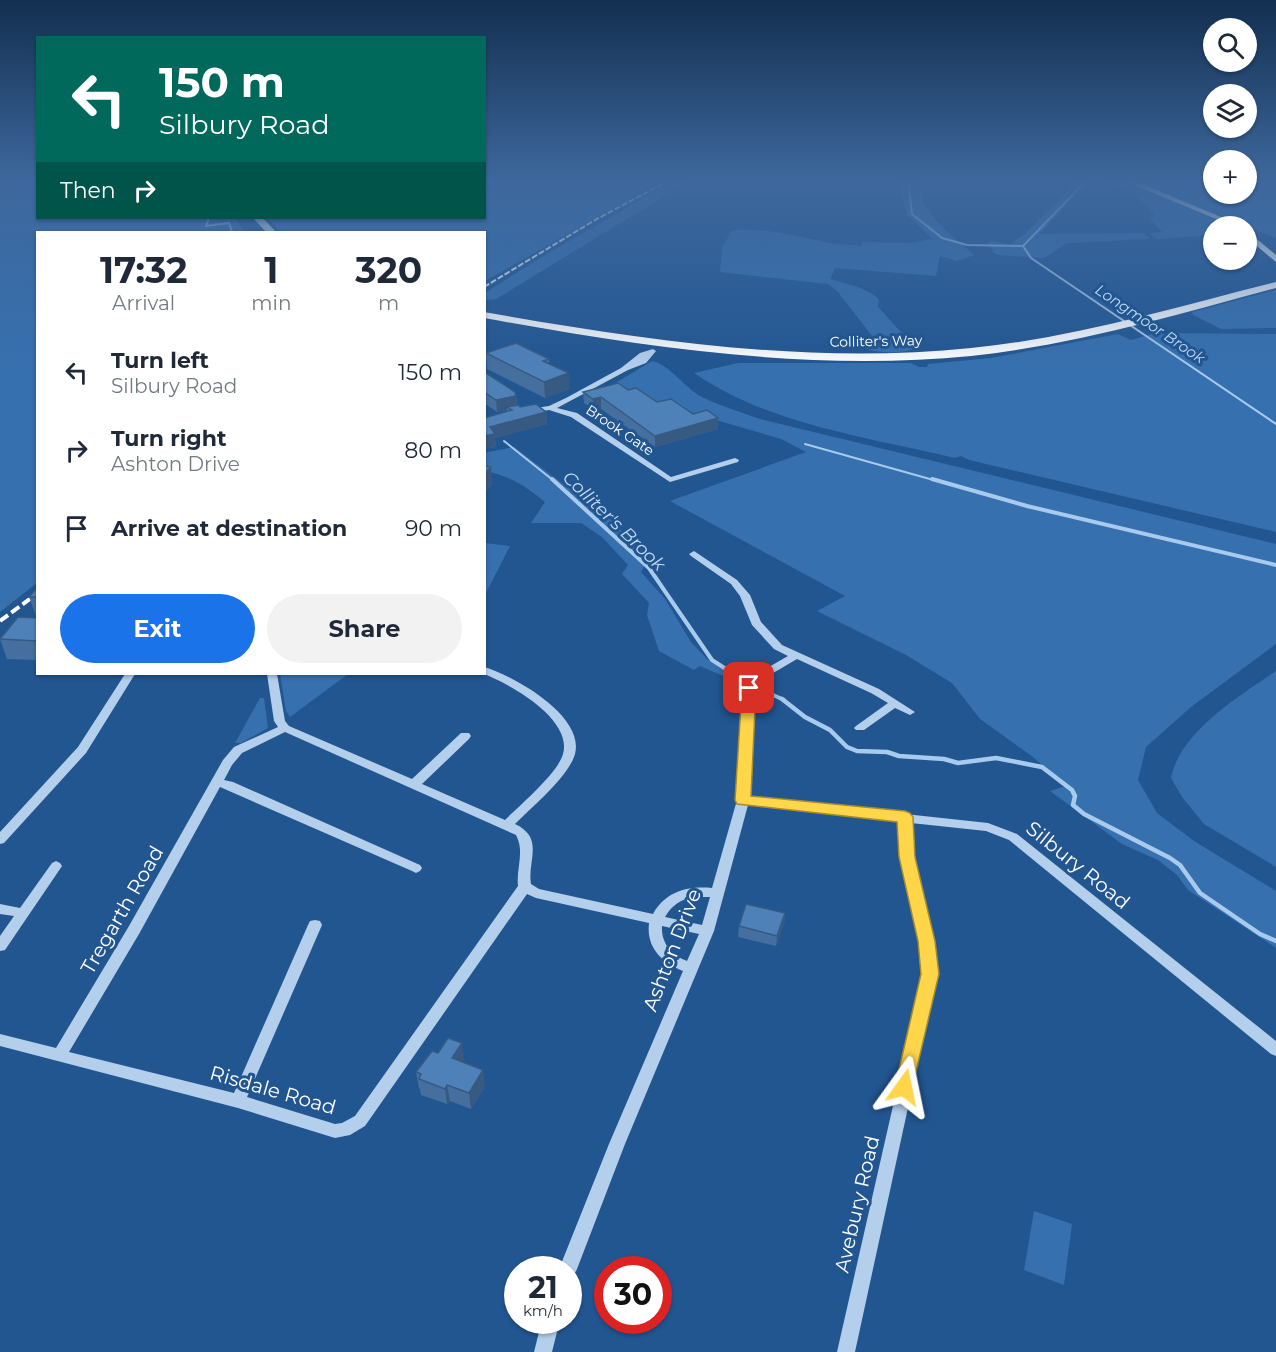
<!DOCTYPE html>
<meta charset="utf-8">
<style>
:root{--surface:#fff;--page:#f2f2f3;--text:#1f2937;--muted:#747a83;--accent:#1a73e8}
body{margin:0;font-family:Montserrat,sans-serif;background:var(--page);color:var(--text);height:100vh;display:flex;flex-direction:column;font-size:22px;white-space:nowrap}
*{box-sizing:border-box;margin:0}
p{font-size:20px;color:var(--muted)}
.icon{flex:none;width:33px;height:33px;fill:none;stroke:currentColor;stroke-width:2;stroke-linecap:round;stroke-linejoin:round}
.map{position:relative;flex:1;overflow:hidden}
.panel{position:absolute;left:36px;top:231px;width:450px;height:444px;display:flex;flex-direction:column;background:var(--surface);border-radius:0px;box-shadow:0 2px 4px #0004}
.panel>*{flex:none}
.hud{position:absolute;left:36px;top:36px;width:450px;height:183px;border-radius:0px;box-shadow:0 2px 4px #0004;background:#00695c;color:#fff;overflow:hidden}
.controls{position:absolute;left:1203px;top:18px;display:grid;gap:12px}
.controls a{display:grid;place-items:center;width:54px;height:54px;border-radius:50%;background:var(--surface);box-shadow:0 2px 4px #0004;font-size:30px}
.speed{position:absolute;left:504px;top:1256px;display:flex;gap:12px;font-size:30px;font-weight:700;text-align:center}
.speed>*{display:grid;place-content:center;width:78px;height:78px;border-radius:50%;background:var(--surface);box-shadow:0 2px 4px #0004;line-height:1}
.speed small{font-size:15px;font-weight:400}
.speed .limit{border:9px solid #d22;background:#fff;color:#111}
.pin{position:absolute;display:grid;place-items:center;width:51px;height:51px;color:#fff;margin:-26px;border-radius:12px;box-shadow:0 3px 9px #0006}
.me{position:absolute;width:66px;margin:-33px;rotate:12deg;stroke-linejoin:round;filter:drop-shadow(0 0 4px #0008)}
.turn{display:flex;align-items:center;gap:21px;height:126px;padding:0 24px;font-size:27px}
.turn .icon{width:78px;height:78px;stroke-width:2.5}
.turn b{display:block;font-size:42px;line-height:51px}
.then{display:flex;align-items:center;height:57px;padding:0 24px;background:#0003;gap:12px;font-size:22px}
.eta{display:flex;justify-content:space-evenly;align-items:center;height:102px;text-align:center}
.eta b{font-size:36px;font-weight:700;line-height:42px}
.action{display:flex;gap:12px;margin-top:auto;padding:12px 24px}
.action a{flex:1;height:69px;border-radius:36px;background:var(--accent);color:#fff;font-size:24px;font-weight:700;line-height:69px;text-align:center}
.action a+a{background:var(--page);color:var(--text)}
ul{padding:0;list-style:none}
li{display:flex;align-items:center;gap:18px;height:78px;padding:0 24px}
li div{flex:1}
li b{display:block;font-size:22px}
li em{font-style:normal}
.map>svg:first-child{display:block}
</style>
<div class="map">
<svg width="1276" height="1352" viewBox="0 0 1276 1352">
<rect width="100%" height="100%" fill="#225691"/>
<g fill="#3670ae">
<path d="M0,180h37l1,38h197l10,14h-207l-1,351 -37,29z"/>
<path d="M485,180h178l-178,101 -1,-49h-204l-11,-14h215z"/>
<path d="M675,180h16l-195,119 -11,1v-7l55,-35z"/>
<path d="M898,180h20c2,36 33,53 56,75l-17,6 -17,-5 -4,20 -101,-8 -5,11 28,8 15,7 6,6 -1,7c14,14 26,32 43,40 -17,7 -41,7 -58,1l9,-12 -34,-44 -10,-8 -108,-12 2,-24 10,-18c33,-2 61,5 93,12 12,3 25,2 37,4v-4l48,1 23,-4 -26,-24z"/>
<path d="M1078,180h12l-51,54 104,-1 8,6 -84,4 -23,15 -47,-3 -5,-4 1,-2 -6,-3 2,-5 21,3 15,-10z"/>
<path d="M1100,180h20l107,42 6,4h-19l-1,9 -56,4 -8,-6 13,-1 -12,-13 4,-5 -21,-21z"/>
<path d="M1130,180h83l1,14h32l1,-7 29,6v45z"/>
<path d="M1276,290v38l-55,1 -28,-14 -1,-3z"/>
<path d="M1155,333l121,1v198l-307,-72 -8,-4 -6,2c-88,-21 -185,-33 -261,-85l44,-10h173l8,4h8l1,-3 63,-6 127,-24 13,6z"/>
<path d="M652,361c20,5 31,26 50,36 18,9 39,15 58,22l516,125v100l-85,63 -45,40 -8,33 19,33 37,28 82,50v57l-88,-58 -11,-15 -19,-15 -36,-16 -72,-53 16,-5 -33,-29 -53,-38 -28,-36 -46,-28 -89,-44 28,-15 -175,-95 136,-49 -25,-13 -174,-51z"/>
<path d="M514,447l102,77 31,37 -6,11 24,27 26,43 16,17 25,16 -4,3 -28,-12 -6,4 -35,-19 -12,-36 2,-12 -27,-29 6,-9 -26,-28 -21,-14h-50l14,-21c-19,-16 -35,-26 -60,-31l-1,-18z"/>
<path d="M485,543l25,3 -24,47h-2z"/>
<path d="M1276,671v196l-72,-43 -22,-27 -11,-19c9,-46 68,-82 105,-107z"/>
<path d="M280,674h68l-58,43 -4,-6z"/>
<path d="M260,698h4l4,30 -27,15h-6z"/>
<path d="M1034,1211l38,13 -8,61 -40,-15z"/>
</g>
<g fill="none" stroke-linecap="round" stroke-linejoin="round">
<g stroke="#a8caed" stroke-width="2">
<path d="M912,180l-3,8 3,26 30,24 25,7 56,1 8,12 245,166"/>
<path d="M209,218l-3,8 23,-3 3,9"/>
<path d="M1023,246l64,-66"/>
<path d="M504,441l50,40"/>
<path d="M805,444l132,37"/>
</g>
<g stroke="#a8caed" stroke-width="4">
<path d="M552,479l97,89 63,92 31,20"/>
<path d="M932,479l95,27 249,59"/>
<path d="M760,689l24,11"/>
</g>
<path stroke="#a8caed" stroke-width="4.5" d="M782,699l23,18 25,13 17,17 10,4 30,1 12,4 45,3 14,4 38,-5 46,9 30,23 3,6 -2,9 11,9 86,44 10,7 20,28 60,41 16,7"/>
<g fill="#b4cfec" fill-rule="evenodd">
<path d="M1264,180l12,1v2l-12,-2z"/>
<path d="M653,349l3,2 -10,12 -18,7 -71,38 20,5 94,64 64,-19 4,2 -1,2 -68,20 -99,-65 -22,-7 -20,3 -4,-2 4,-2 20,-3 17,-8 55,-30 19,-15z"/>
<path d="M694,551l43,29 13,15 11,27 21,23 97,44 36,23 -5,3 -15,-7 -31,22h-8l-2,-2 2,-2 32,-23 -17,-10 -74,-34 -34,20 -9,10 -5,108 239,26 29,11 259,207v15l-5,-2 -262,-214 -23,-9 -75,-8 2,34 21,84 3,33 -82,378h-18l86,-378 -3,-33 -19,-84 -2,-36 -151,-16 -34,126 -89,213 -48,125 -3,6 -6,2v-8h-9l50,-125 74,-173c-21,-9 -37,-23 -34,-48l-113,-25 -9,-4 -162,232 -15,9 -15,3 -97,-30 -238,-62v-12l56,14 73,-122 94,-166 11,-13 44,-20 -4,-6 -7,-47h10l8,47 4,5 123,53 49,-46h8l2,3 -2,3 -47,45 83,36c15,-15 53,-47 58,-66 10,-35 -53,-70 -79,-80v-7c30,9 101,49 91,87 -6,22 -44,54 -60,70 30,14 12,37 16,60l8,5 114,25c13,-23 35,-28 59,-26l25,-88 7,-112 11,-13 33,-19 -14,-7 -22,-24 -12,-29 -9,-12 -40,-28 -2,-2zM285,732l231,103c9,17 0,33 2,51l-163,230 -13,7 -7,1 -88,-27 75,-172 -2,-4 -5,-1 -5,1 -2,4 -74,168 -165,-41 70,-118 81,-147 192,84 4,2 4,-2 2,-3 -2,-3 -187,-83 -9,-2 8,-15 10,-12zM695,897h15l-8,28 -37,-8c7,-12 16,-18 30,-20zM662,926l37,8 -12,27c-15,-6 -26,-17 -25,-35z"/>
<path d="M125,674h10l-49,79 -82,90 -4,1v-12l78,-85z"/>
<path d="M56,861l4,2 2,3 -2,3 -55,81 -5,1v-15l14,-20 -14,-2v-10l20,4 32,-45z"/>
<path d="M542,1320h18l-8,32h-18z"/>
</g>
<g fill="#f9fcff" fill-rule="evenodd">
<path d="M1122,180h10l111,46h-10z"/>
<path d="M1246,230l30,25v7l-30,-25z"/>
</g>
<g fill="#fff" fill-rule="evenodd">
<path d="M253,218h10l13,14h-10z"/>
<path d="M1276,282v6c-100,27 -201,57 -305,68 -164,16 -326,-9 -487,-38v-6c161,28 323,53 487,36 104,-10 204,-41 305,-66z"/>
</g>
<path stroke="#fff" stroke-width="2" stroke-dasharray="6 2" stroke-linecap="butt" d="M484,287l111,-67 75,-40"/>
<path stroke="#fff" stroke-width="4" stroke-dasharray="10 4" stroke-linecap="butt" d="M0,621l38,-28"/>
</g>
<g fill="#446f9f">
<path d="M486,353l63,6v5l21,25 -25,9 -58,-29z"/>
<path d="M484,374l32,22 1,9 3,2 26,5 1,12 -52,14 1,9 -12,2 23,-37v-2l-10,2 -13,-9z"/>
<path d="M628,390l29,12 36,12 25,4v11l-63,18 -54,-38 -7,1 -10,-7 -1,-11z"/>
<path d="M38,587v29h-2l-7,-19z"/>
<path d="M38,618v42l-31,-1 -7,-20z"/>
<path d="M785,913l-1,11 -8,22 -38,-9 1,-11z"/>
<path d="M438,1053l26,6 -2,3 23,24 -14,23 -21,-8 -3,3 -26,-9 -1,-6 -1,-1 -3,-16z"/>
</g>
<g fill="#375a82">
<path d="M569,373l1,16 -25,9 -1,-16z"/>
<path d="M516,396l1,12 -10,-1v3l-10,2 -1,-12z"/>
<path d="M601,397v12l-7,1 -1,-11z"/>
<path d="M546,412l1,12 -52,14 1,9 -12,2v-13l6,-9z"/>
<path d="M718,418v11l-63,18v-11z"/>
<path d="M491,467l1,18 -8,8v-19z"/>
<path d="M785,913l-1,11 -8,22 1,-10z"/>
<path d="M462,1043l2,16 -10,15 -2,-16z"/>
<path d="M483,1070l2,16 -14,23 -2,-16z"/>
<path d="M447,1085l3,16 -3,3 -2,-15z"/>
</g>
<g fill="#4f81b9" stroke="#375a82" stroke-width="1.5">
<path d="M516,343l33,16 -6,2 26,12 -25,9 -58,-29z"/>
<path d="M486,373l29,19 1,4 -20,4 -12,-8v-18z"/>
<path d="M618,383l10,7 8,-2 21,14 14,-3 22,15 14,-4 11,8 -63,18 -54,-39 -8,2 -10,-7z"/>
<path d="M536,404l10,8 -56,15 5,7 -11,2v-18l28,-8 -5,-3 12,-2 1,2z"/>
<path d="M484,466l7,1 -7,7z"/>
<path d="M38,587v10h-9z"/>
<path d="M18,617l20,1v23l-38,-2z"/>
<path d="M746,904l39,9 -8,23 -38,-10z"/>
<path d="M448,1038l14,5 -10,15 31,12 -14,23 -22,-8 -2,4 -26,-10 2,-5 -5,-2 16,-21 6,2z"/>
</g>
<linearGradient id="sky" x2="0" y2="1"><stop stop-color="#132f50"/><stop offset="0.49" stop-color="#3e689d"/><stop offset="1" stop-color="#3e689d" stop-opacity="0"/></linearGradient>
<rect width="1276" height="369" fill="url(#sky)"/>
<path fill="#ffd54a" stroke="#a68a30" stroke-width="1.5" d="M749,684l7,4 -5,108 154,15 5,2 3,4 2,40 20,84 4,33 -28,119 -7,3 -6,-3 -3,-6 26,-113 -3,-33 -19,-84 -2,-35 -160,-18 -2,-4 7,-112z"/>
<g text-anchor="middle" stroke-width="6" stroke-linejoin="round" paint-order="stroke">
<g font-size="14" fill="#fff" stroke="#225691">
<text transform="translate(876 341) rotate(-1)" y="5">Colliter's Way</text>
<text transform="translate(620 430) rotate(34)" y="5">Brook Gate</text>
</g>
<g font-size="15" font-style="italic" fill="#c0d9f3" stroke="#225691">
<text transform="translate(1150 324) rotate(34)" y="5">Longmoor Brook</text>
</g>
<g font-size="18" font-style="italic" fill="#c0d9f3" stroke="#225691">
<text transform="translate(614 521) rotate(44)" y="6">Colliter's Brook</text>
</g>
<g font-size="20" fill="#fff" stroke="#225691">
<text transform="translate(1078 865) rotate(39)" y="7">Silbury Road</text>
<text transform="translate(122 910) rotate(-60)" y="7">Tregarth Road</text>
<text transform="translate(672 950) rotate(-69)" y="7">Ashton Drive</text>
<text transform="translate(273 1090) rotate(16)" y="7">Risdale Road</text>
<text transform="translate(857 1204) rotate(-77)" y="7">Avebury Road</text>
</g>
</g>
</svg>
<div class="controls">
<a><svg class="icon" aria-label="search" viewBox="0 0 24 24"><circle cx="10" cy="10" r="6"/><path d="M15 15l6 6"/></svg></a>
<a><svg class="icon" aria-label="layers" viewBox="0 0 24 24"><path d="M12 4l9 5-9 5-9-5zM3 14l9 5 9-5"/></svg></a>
<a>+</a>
<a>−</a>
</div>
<div class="speed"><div>21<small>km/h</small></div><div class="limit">30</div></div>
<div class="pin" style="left:749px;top:688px;background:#d93025"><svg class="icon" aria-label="arrive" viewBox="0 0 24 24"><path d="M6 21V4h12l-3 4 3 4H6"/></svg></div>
<svg class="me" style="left:904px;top:1087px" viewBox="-20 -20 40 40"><path d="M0-17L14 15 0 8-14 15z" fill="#ffd54a" stroke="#fff" stroke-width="4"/></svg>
<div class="hud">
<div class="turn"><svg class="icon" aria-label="left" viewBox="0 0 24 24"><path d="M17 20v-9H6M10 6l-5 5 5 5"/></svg><div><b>150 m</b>Silbury Road</div></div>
<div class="then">Then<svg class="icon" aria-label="right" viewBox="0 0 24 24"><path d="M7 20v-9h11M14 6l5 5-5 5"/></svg></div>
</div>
<section class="panel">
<div class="eta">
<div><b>17:32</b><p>Arrival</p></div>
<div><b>1</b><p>min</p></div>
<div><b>320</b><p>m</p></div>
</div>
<ul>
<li><svg class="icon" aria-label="left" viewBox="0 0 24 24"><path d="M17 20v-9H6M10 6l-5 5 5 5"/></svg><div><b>Turn left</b><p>Silbury Road</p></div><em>150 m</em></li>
<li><svg class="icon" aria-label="right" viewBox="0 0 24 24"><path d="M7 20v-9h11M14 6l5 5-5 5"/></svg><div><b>Turn right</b><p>Ashton Drive</p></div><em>80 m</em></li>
<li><svg class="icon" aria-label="arrive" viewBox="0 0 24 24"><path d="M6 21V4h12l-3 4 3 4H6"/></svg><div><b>Arrive at destination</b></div><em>90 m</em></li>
</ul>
<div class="action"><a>Exit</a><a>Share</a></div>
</section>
</div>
